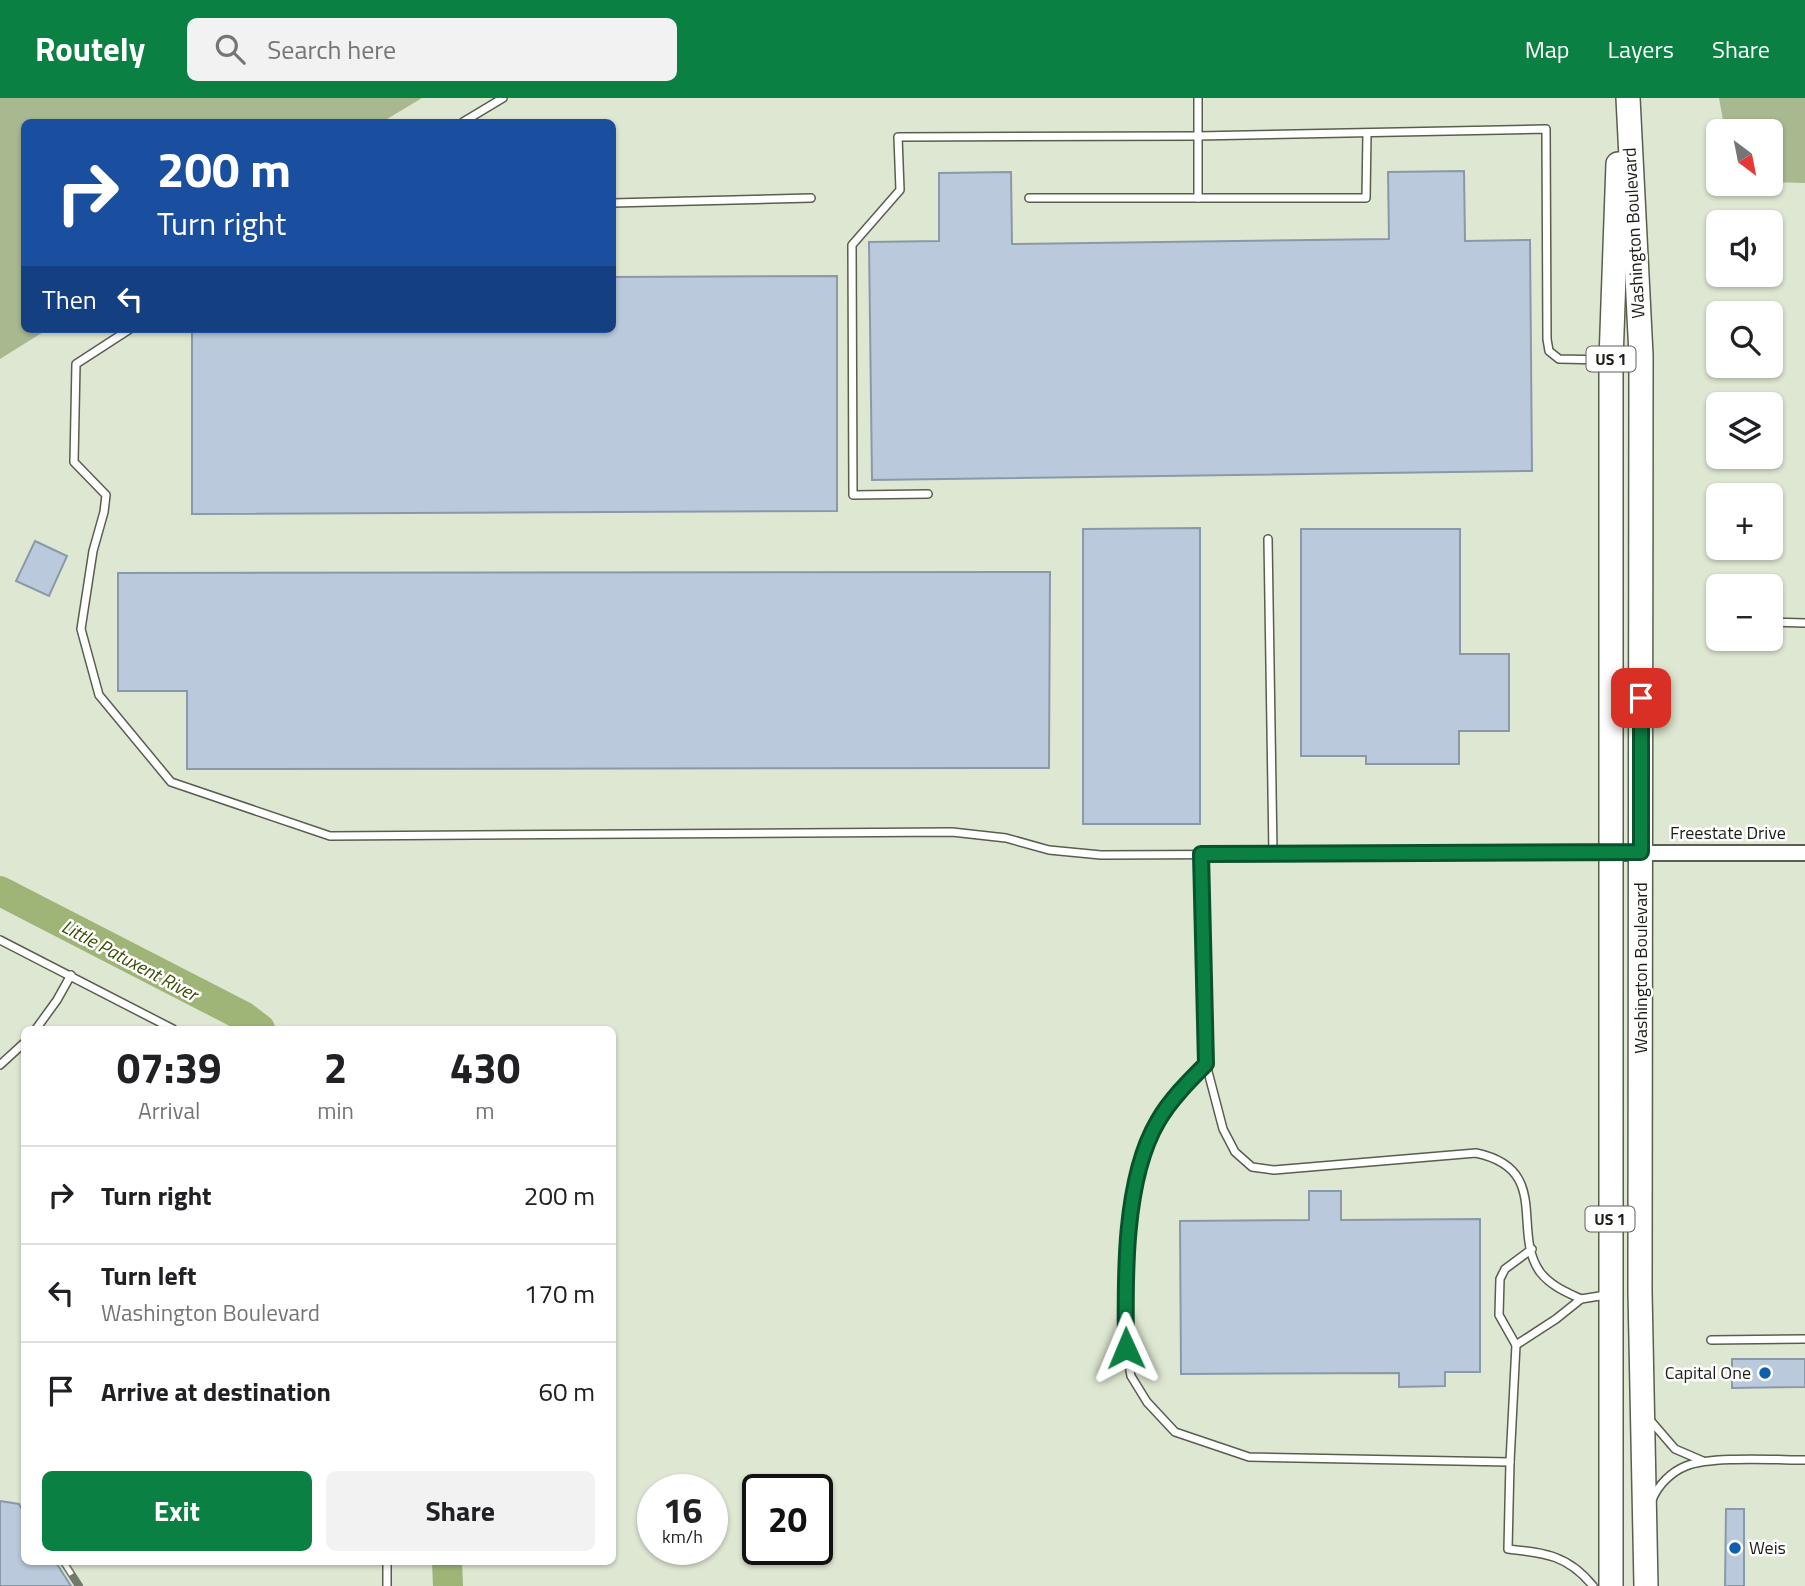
<!DOCTYPE html>
<meta charset="utf-8">
<style>
:root{--surface:#fff;--page:#f2f2f2;--text:#202124;--muted:#757577;--line:#e0e0e0;--accent:#0b8043}
body{margin:0;font-family:"Titillium Web",sans-serif;background:var(--page);color:var(--text);height:100vh;display:flex;flex-direction:column;font-size:26px;white-space:nowrap}
*{box-sizing:border-box;margin:0}
p{font-size:23px;color:var(--muted)}
.icon{flex:none;width:38px;height:38px;fill:none;stroke:currentColor;stroke-width:2;stroke-linecap:round;stroke-linejoin:round}
.map{position:relative;flex:1;overflow:hidden}
.side{position:absolute;left:21px;top:928px;width:595px;height:539px;display:flex;flex-direction:column;background:var(--surface);border-radius:10px;box-shadow:0 2px 5px #0004}
.side>*{flex:none}
.top-card{position:absolute;left:21px;top:21px;width:595px;height:214px;border-radius:10px;box-shadow:0 2px 5px #0004;background:#1a4fa0;color:#fff;overflow:hidden}
.needle{width:46px;rotate:148deg}
.buttons{position:absolute;left:1706px;top:21px;display:grid;gap:14px}
.buttons a{display:grid;place-items:center;width:77px;height:77px;border-radius:10px;background:var(--surface);box-shadow:0 2px 5px #0004;font-size:35px}
.speed{position:absolute;left:637px;top:1376px;display:flex;gap:14px;font-size:35px;font-weight:700;text-align:center}
.speed>*{display:grid;place-content:center;width:91px;height:91px;border-radius:50%;background:var(--surface);box-shadow:0 2px 5px #0004;line-height:1}
.speed small{font-size:18px;font-weight:400}
.speed .limit{border:4px solid #111;border-radius:10px;background:#fff;color:#111}
.pin{position:absolute;display:grid;place-items:center;width:60px;height:60px;color:#fff;margin:-30px;border-radius:14px;box-shadow:0 4px 10px #0006}
.me{position:absolute;width:77px;margin:-38px;rotate:359deg;stroke-linejoin:round;filter:drop-shadow(0 0 5px #0008)}
.turn{display:flex;align-items:center;gap:24px;height:147px;padding:0 21px;font-size:32px}
.turn .icon{width:91px;height:91px;stroke-width:2.5}
.turn b{display:block;font-size:49px;line-height:60px}
.then{display:flex;align-items:center;height:66px;padding:0 21px;background:#0003;gap:14px;font-size:26px}
.eta{display:flex;justify-content:space-evenly;align-items:center;height:119px;text-align:center}
.eta b{font-size:42px;font-weight:700;line-height:49px}
.button{display:flex;gap:14px;margin-top:auto;padding:14px 21px}
.button a{flex:1;height:80px;border-radius:10px;background:var(--accent);color:#fff;font-size:28px;font-weight:700;line-height:80px;text-align:center}
.button a+a{background:var(--page);color:var(--text)}
ul{padding:0;list-style:none}
li{display:flex;align-items:center;gap:21px;height:98px;padding:0 21px;border-top:2px solid var(--line)}
li div{flex:1}
li b{display:block;font-size:26px}
li em{font-style:normal}
header{display:flex;align-items:center;gap:42px;box-sizing:border-box;height:98px;padding:0 35px;background:var(--accent);color:#fff}
header strong{font-size:33px}
nav{display:flex;gap:38px;margin-inline-start:auto;font-size:24px}
.search{width:490px;height:63px;background:var(--page);display:flex;align-items:center;gap:18px;box-sizing:border-box;padding:0 24px;border-radius:10px;color:var(--muted);font-size:26px}
.map>svg:first-child{display:block}
</style>
<header>
<strong>Routely</strong>
<div class="search"><svg class="icon" aria-label="search" viewBox="0 0 24 24"><circle cx="10" cy="10" r="6"/><path d="M15 15l6 6"/></svg>Search here</div>
<nav><a>Map</a><a>Layers</a><a>Share</a></nav>
</header>
<div class="map">
<svg width="1805" height="1488" viewBox="0 0 1805 1488">
<rect width="100%" height="100%" fill="#dee7d1"/>
<g fill="#a8b88f">
<path d="M0,0h422l-40,24h-358v207h24l-48,30z"/>
<path d="M1719,0h86v85l-34,-1v-51h-46z"/>
</g>
<g fill="none" stroke-linecap="round" stroke-linejoin="round">
<g stroke="#9fb577" stroke-width="30">
<path d="M0,793l243,125 17,13"/>
<path d="M447,1463l1,25"/>
</g>
</g>
<g fill="#bac9db" stroke="#8a99aa" stroke-width="2">
<path d="M1464,73l1,70 65,-1 2,231 -660,9 -3,-238 70,-1v-68l72,-1 1,72 377,-5 -1,-67z"/>
<path d="M837,178v235l-645,3v-185h420v-52z"/>
<path d="M1200,430v296h-117v-295z"/>
<path d="M1301,431h159v125h49v77h-50v33h-93v-8h-65z"/>
<path d="M35,443l32,15 -18,40 -33,-15z"/>
<path d="M1050,474l-1,196 -862,1v-78h-69v-118z"/>
<path d="M1309,1093h32v29l139,-1v153h-35v14l-46,1v-14l-218,1 -1,-153 129,-1z"/>
<path d="M1732,1261h73v28l-73,1z"/>
<path d="M0,1403l19,3 5,9v48h31l16,25h-71z"/>
<path d="M1726,1411h18v77h-19z"/>
</g>
<g fill="none" stroke-linecap="round" stroke-linejoin="round">
<defs>
<g id="lane">
<path d="M463,24l40,-24"/>
<path d="M1029,100h337l1,-65"/>
<path d="M1198,100v-100"/>
<path d="M612,105l199,-5"/>
<path d="M130,231l-54,35 -2,98 32,33 -2,17 -11,39 -12,78 18,66 72,87 159,54 622,-4 54,6 43,12 52,5 508,-2"/>
<path d="M928,396l-75,1 -1,-250 48,-55 -2,-53 300,-1 348,-7 1,210 2,12 10,8 48,1"/>
<path d="M1268,441l5,314"/>
<path d="M1771,524l34,1"/>
<path d="M1201,756l5,210 17,65 12,23 17,15 22,3 202,-17c76,16 35,78 64,119 11,14 26,20 41,27"/>
<path d="M0,842l173,89"/>
<path d="M36,931l21,-29 14,-25"/>
<path d="M1206,966l-19,19 -30,39 -15,37 -11,45 -6,100 1,44 5,28 16,26 28,30 74,25 261,5 6,-117 40,-26 25,-20 25,-4"/>
<path d="M0,967l24,-22"/>
<path d="M1711,1242l94,-1"/>
<path d="M1516,1247l-17,-30 1,-36 5,-10 27,-20"/>
<path d="M1650,1322l25,29 28,12"/>
<path d="M1510,1364l-2,87c37,4 60,6 85,37"/>
<path d="M1652,1402c6,-15 19,-28 34,-34 25,-10 89,-6 119,-6"/>
<path d="M387,1488v-25"/>
</g>
<path id="street" d="M1609,755h196"/>
<g id="primary">
<path d="M1628,0l13,257 -1,937 6,294"/>
<path d="M1611,1488v-1226l7,-196"/>
</g>
</defs>
<use href="#lane" stroke="#585f4d" stroke-width="10"/>
<use href="#street" stroke="#585f4d" stroke-width="18"/>
<use href="#primary" stroke="#585f4d" stroke-width="26"/>
<use href="#lane" stroke="#fff" stroke-width="7"/>
<use href="#street" stroke="#fff" stroke-width="14"/>
<use href="#primary" stroke="#fff" stroke-width="23"/>
<defs>
<path id="rail" d="M63,1463l16,25"/>
</defs>
<use href="#rail" stroke="#73796b" stroke-width="8"/>
<use href="#rail" stroke="#fff" stroke-width="5" stroke-dasharray="16" stroke-linecap="butt"/>
</g>
<g fill="none" stroke-linecap="round" stroke-linejoin="round">
<defs>
<path id="route" d="M1126,1250c-1,-67 -3,-168 32,-227 12,-21 31,-40 48,-57l-5,-210 440,-2v-154"/>
</defs>
<use href="#route" stroke="#07532c" stroke-width="18"/>
<use href="#route" stroke="#0b8043" stroke-width="12"/>
</g>
<g fill="#0f5fad" stroke="#fff" stroke-width="2.5">
<circle cx="1765" cy="1275" r="7"/>
<circle cx="1735" cy="1450" r="7"/>
</g>
<g text-anchor="middle" stroke-width="5" stroke-linejoin="round" paint-order="stroke">
<g fill="#fff" stroke="#60625d" stroke-width="2">
<rect x="1586.5" y="248.5" width="49" height="25" rx="5"/>
<rect x="1585.5" y="1108.5" width="49" height="25" rx="5"/>
</g>
<g font-size="16" font-weight="bold" fill="#1c1f17">
<text x="1611" y="267">US 1</text>
<text x="1610" y="1127">US 1</text>
</g>
<g font-size="18" fill="#1c1f17" stroke="#fff">
<text transform="translate(1634 135) rotate(-93)" y="6">Washington Boulevard</text>
<text x="1728" y="741">Freestate Drive</text>
<text transform="translate(1641 870) rotate(-90)" y="6">Washington Boulevard</text>
</g>
<g font-size="18" fill="#1c1f17" stroke="#fff" text-anchor="end">
<text x="1751" y="1281">Capital One</text>
<text x="1749" y="1456" text-anchor="start">Weis</text>
</g>
<g font-size="19" font-style="italic" fill="#3a4e05" stroke="#fff">
<text transform="translate(130 862) rotate(28)" y="7">Little Patuxent River</text>
</g>
</g>
</svg>
<div class="buttons">
<a><svg class="needle" viewBox="-14 -14 28 28"><path d="M0-13l5 13h-10z" fill="#e53935"/><path d="M0 13l5-13h-10z" fill="#757577"/></svg></a>
<a><svg class="icon" aria-label="sound" viewBox="0 0 24 24"><path d="M4 9h4l5-4v14l-5-4H4zM17 9q2 3 0 6"/></svg></a>
<a><svg class="icon" aria-label="search" viewBox="0 0 24 24"><circle cx="10" cy="10" r="6"/><path d="M15 15l6 6"/></svg></a>
<a><svg class="icon" aria-label="layers" viewBox="0 0 24 24"><path d="M12 4l9 5-9 5-9-5zM3 14l9 5 9-5"/></svg></a>
<a>+</a>
<a>−</a>
</div>
<div class="speed"><div>16<small>km/h</small></div><div class="limit">20</div></div>
<div class="pin" style="left:1641px;top:600px;background:#d93025"><svg class="icon" aria-label="arrive" viewBox="0 0 24 24"><path d="M6 21V4h12l-3 4 3 4H6"/></svg></div>
<svg class="me" style="left:1126px;top:1250px" viewBox="-20 -20 40 40"><path d="M0-17L14 15 0 8-14 15z" fill="#0b8043" stroke="#fff" stroke-width="4"/></svg>
<div class="top-card">
<div class="turn"><svg class="icon" aria-label="right" viewBox="0 0 24 24"><path d="M7 20v-9h11M14 6l5 5-5 5"/></svg><div><b>200 m</b>Turn right</div></div>
<div class="then">Then<svg class="icon" aria-label="left" viewBox="0 0 24 24"><path d="M17 20v-9H6M10 6l-5 5 5 5"/></svg></div>
</div>
<section class="side">
<div class="eta">
<div><b>07:39</b><p>Arrival</p></div>
<div><b>2</b><p>min</p></div>
<div><b>430</b><p>m</p></div>
</div>
<ul>
<li><svg class="icon" aria-label="right" viewBox="0 0 24 24"><path d="M7 20v-9h11M14 6l5 5-5 5"/></svg><div><b>Turn right</b></div><em>200 m</em></li>
<li><svg class="icon" aria-label="left" viewBox="0 0 24 24"><path d="M17 20v-9H6M10 6l-5 5 5 5"/></svg><div><b>Turn left</b><p>Washington Boulevard</p></div><em>170 m</em></li>
<li><svg class="icon" aria-label="arrive" viewBox="0 0 24 24"><path d="M6 21V4h12l-3 4 3 4H6"/></svg><div><b>Arrive at destination</b></div><em>60 m</em></li>
</ul>
<div class="button"><a>Exit</a><a>Share</a></div>
</section>
</div>
